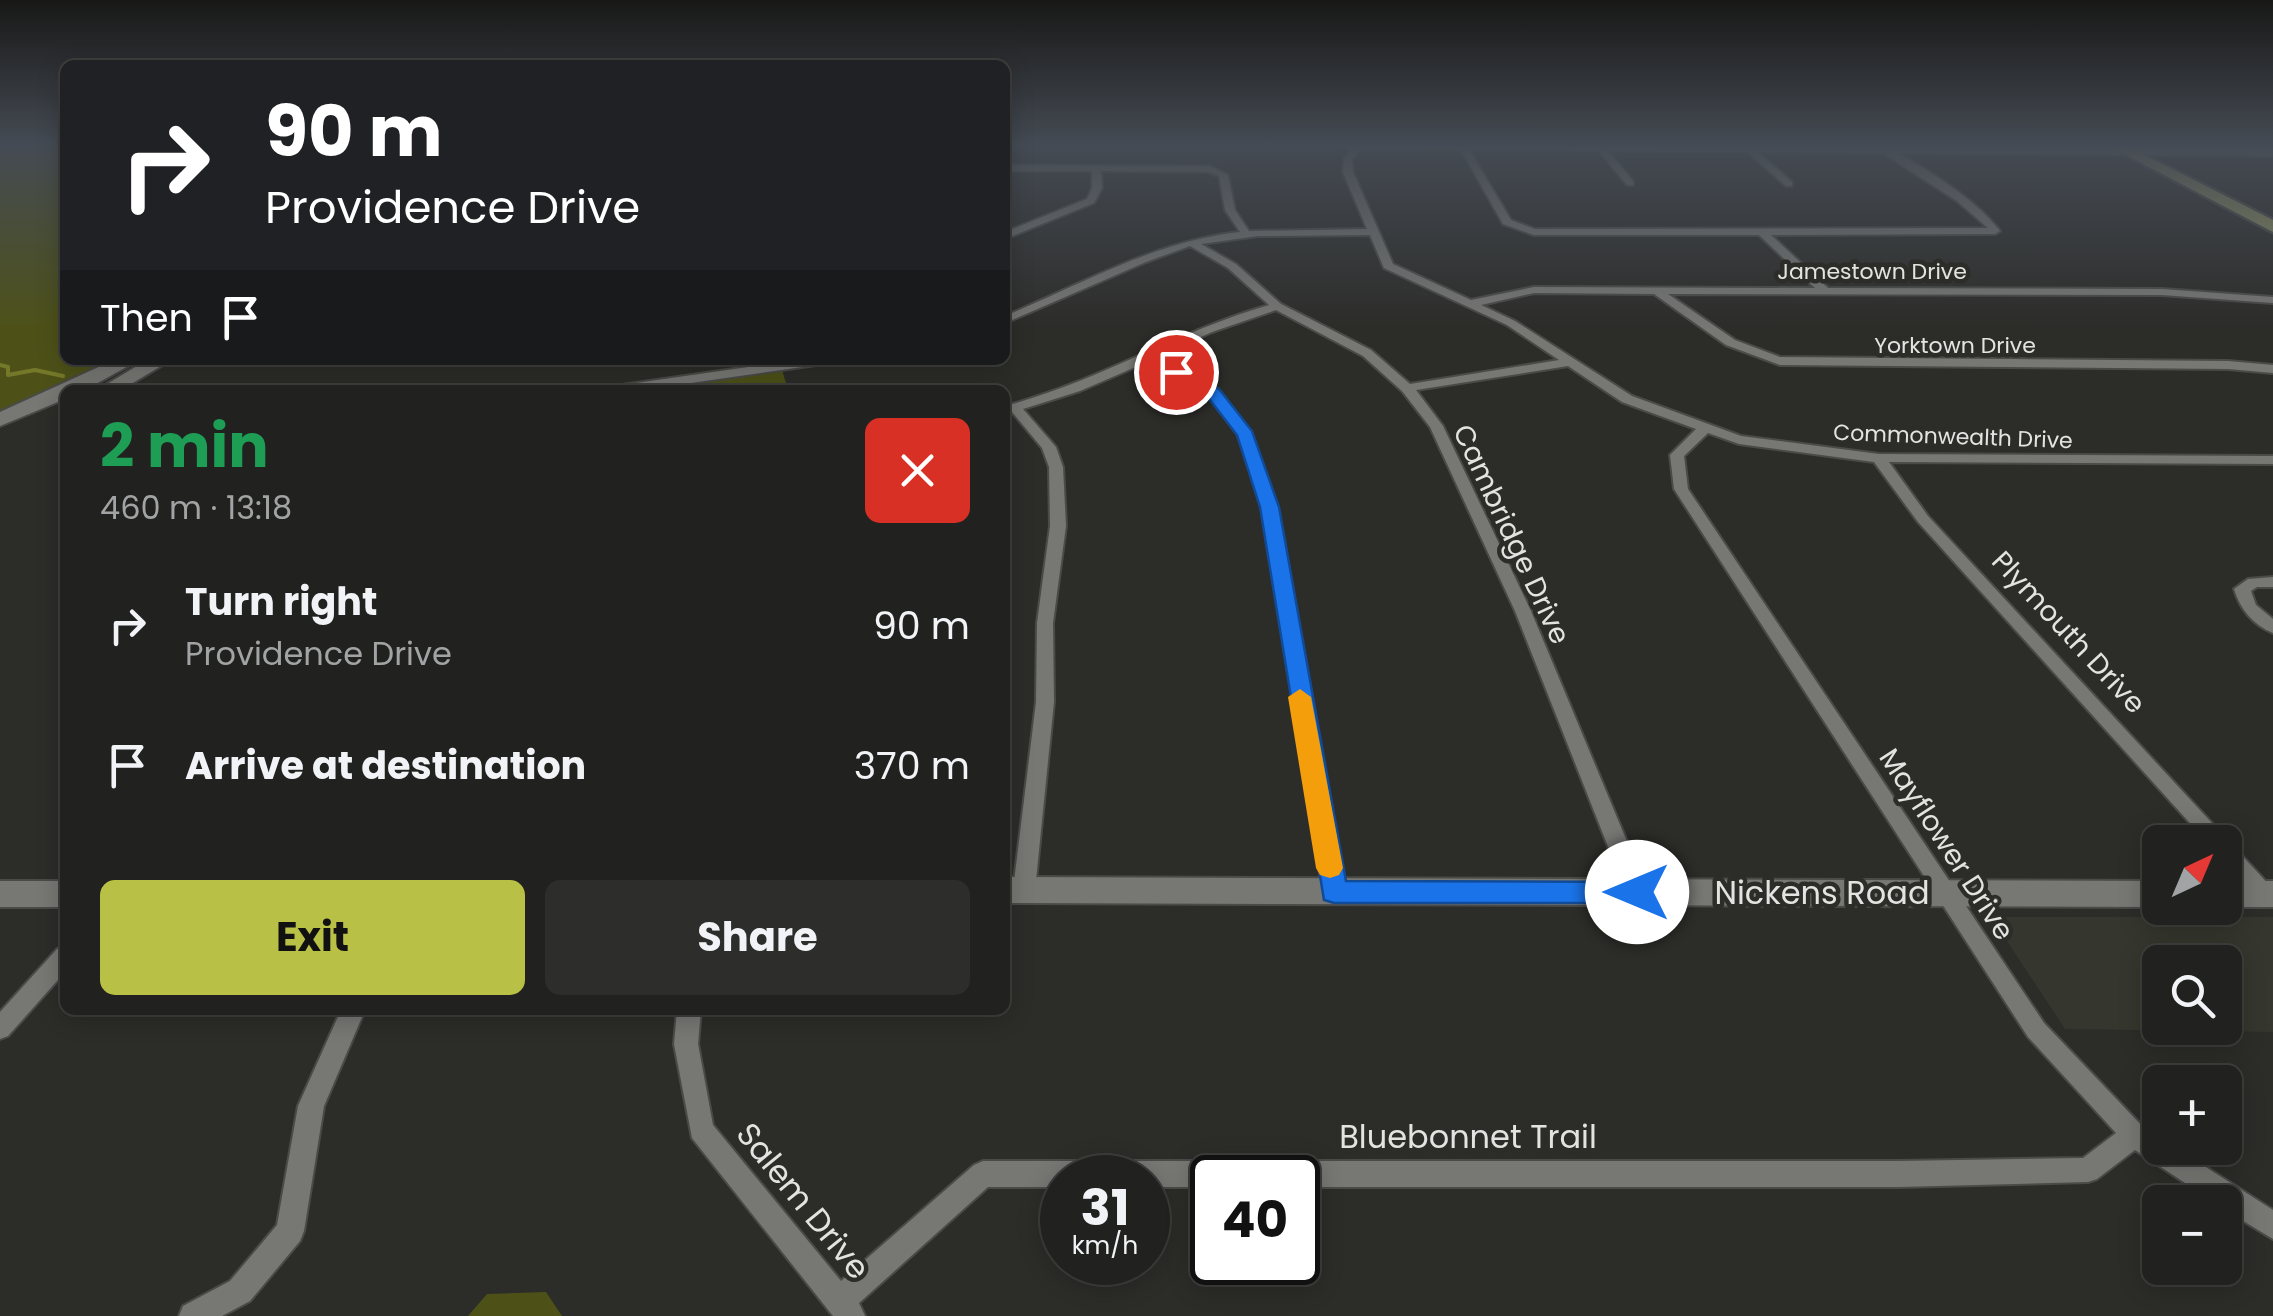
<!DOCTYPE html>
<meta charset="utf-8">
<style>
:root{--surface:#21211f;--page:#2d2e2c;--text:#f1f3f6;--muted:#a2a3a4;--line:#3e3e3d;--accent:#b9c046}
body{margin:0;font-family:Poppins,sans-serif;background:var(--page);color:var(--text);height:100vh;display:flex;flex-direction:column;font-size:38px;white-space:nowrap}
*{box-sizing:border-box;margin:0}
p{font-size:32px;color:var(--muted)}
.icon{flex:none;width:55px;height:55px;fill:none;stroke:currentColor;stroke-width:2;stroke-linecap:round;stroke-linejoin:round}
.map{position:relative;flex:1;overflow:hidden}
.panel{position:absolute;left:60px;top:385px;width:950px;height:630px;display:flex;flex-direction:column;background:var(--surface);border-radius:15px;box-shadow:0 5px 25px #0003,0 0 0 2px var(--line)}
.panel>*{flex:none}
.banner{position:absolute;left:60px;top:60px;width:950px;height:305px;border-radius:15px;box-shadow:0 5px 25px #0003,0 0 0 2px var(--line);background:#202124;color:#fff;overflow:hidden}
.needle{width:65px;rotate:44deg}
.tools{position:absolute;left:2142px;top:825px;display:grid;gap:20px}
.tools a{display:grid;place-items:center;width:100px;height:100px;border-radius:15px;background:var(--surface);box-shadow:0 5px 25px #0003,0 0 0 2px var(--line);font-size:50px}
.speed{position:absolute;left:1040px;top:1155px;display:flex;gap:20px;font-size:50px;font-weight:700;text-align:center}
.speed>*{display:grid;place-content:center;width:130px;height:130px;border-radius:50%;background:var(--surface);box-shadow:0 5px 25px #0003,0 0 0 2px var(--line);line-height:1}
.speed small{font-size:25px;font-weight:400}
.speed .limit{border:5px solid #111;border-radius:15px;background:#fff;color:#111}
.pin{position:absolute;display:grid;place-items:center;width:85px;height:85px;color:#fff;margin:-42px;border:5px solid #fff;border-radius:50%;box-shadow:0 2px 10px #0007}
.me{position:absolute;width:110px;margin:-55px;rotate:270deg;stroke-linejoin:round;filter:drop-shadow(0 0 8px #0008)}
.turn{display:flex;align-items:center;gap:35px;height:210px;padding:0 40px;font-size:45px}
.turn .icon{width:130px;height:130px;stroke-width:2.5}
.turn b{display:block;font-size:70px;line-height:85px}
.then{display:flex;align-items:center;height:95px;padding:0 40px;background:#0003;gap:20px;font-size:38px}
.round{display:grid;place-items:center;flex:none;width:105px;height:105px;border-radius:15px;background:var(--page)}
.head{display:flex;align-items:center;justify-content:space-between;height:170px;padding:0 40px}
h1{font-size:60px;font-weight:700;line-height:75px;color:#1e9e55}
.cta{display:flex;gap:20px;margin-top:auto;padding:20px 40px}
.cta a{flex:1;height:115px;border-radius:15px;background:var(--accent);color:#111;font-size:40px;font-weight:700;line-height:115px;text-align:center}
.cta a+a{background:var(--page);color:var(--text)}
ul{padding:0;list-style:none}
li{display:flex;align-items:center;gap:30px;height:140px;padding:0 40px}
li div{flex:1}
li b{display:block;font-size:38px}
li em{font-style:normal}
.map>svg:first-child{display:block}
</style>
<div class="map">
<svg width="2273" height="1316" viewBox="0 0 2273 1316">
<rect width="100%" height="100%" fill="#2c2c29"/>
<g fill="#35362d" fill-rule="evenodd">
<path d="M1356,145h685l5,2h-661z"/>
<path d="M1991,917h282v115l-208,-3zM2160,962h65v66h-65z"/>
</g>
<g fill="#4d5118">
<path d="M9,145h56v215h53l-118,56v-267z"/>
<path d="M782,370l6,20h-145z"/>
<path d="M546,1292l16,24h-94l19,-22z"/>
</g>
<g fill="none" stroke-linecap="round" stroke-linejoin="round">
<path stroke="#74792a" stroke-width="4" d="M0,365l8,2v8l27,-5 28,6"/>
<defs>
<g id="street">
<path d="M1356,145l7,2 -11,12 1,13 40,92 78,36 63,-13 281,1 -56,-53h-225l-31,-11 -43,-76 4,-3 4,3 43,72 24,9 453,-1 -31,-27 -79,-51 3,-5c38,18 94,53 119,86l-5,3 -224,1 57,53 334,1 111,8v6l-111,-8 -494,-1 67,46 45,17 448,4 45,4v8l-45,-4 -448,-4 -54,-20 -72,-51 -120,-1 -53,12 34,16 117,75 109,40 138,18 394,2v8l-384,-2 39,54 344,372v12l-8,2 -8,-2 -31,-37v-21h-18l-289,-320 -44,-60 -135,-18 -31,-11 -24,23 4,33 356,534 99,104 17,10v11h16l97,62v29l-48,-29v-8h-11l-79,-52 -38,29 -9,3 -189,5h-601v-9h-86v9h-64v-9h-86v9h-74l-129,116 6,13h-32l-141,-178 -18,-94 3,-34h24l-3,34 15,81 128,156 133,-116 9,-4h916l184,-3 33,-25 -88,-96 -354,-548 -4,-34 26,-26 -74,-27 -54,-36 -152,24 27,36 88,185 117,281 -3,6 -8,2 -8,-2 -3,-6 -111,-281 -85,-184 -28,-36 -39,-35 -87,-46 -64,22 -57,26 63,31 34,46 24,72 69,385 -3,6 -8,2 -8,-2 -3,-6 -61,-385 -24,-72 -30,-40 -63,-32 -65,28 -57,18 33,38 7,20 3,59 -13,97 1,79 -19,188 -3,6 -8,2 -8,-2 -3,-6 23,-188 1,-79 13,-97 -1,-59 -7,-19 -30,-36 -7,2v-8c92,-24 173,-75 264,-101l-41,-37 -38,-22 -44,16 -141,61v-7c77,-32 150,-75 235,-84l-15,-22 -6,-34 -11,-4 -107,-1 1,17 -8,15 -89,36v-7l82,-33 5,-11v-17h-87v-6l205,1 18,9 7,35 14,21 118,-2 -24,-57 1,-13zM1370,235l14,33 123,57 52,35 -149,24 -39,-34 -90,-46 -45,-40 -35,-20 57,-8z"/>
<path d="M1598,146h6l29,35v4h-6l-29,-35z"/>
<path d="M1745,146h6l41,36v4h-6l-41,-36z"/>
<path d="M797,360h32l-6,4 -181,26h-33l6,-4z"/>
<path d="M2273,577v10h-16l-6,4 5,14 17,14v14c-20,-8 -33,-24 -39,-44l14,-10z"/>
<path d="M65,947v25l-57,64 -8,3v-27l57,-63z"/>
<path d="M341,1010h24l-41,96 -20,125 -4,10 -50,60 -28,15h-43l4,-10 47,-25 47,-56 21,-119z"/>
</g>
<g id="secondary">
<path d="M1342,145l931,3v8l-924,-7z"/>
<path d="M114,360h25l-54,30h-20v9l-65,27v-14z"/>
<path d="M147,360h24l-50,30 -19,-3z"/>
<path d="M1005,877l1155,4v26l-1155,-4z"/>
<rect x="0" y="881" width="65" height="26"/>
<rect x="2225" y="881" width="48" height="26"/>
</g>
<path id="primary" d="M2107,145h18l148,75v12z"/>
</defs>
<use href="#street" stroke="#4a4b48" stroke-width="4"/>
<use href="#secondary" stroke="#4a4b48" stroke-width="4"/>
<use href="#primary" stroke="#4a4b48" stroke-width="5"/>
<use href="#street" fill="#777774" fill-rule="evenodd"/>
<use href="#secondary" fill="#777774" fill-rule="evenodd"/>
<use href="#primary" fill="#8e9262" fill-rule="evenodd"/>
</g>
<linearGradient id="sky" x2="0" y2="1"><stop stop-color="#181817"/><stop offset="0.44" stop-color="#454b54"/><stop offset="1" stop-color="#454b54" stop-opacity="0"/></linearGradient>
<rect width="2273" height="329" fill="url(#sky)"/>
<path fill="#1a73e8" stroke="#114b97" stroke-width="2.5" d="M1176,367l43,22 33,42 27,76 67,374 291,1 10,3 4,7 -4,8 -10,3h-303l-10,-3 -64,-393 -23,-72 -30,-39 -37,-21 -3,-3z"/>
<path fill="#f59e0b" d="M1300,689l11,8 32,171 -4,7 -9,3 -10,-3 -4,-7 -28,-171z"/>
<g text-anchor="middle" stroke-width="9" stroke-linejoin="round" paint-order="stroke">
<g font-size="22" fill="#e3e3e1" stroke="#2c2c29">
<text x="1872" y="279">Jamestown Drive</text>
<text x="1955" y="353">Yorktown Drive</text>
<text transform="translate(1953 436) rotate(2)" y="8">Commonwealth Drive</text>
</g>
<g font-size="28" fill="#e3e3e1" stroke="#2c2c29">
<text transform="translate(1512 534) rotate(65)" y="10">Cambridge Drive</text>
<text transform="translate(2069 632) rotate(47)" y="10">Plymouth Drive</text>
<text transform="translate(1947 844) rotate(57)" y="10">Mayflower Drive</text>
</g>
<g font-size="32" fill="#e3e3e1" stroke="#2c2c29">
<text x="1822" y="904">Nickens Road</text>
<text x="1468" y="1148">Bluebonnet Trail</text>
<text transform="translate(803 1201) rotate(51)" y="11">Salem Drive</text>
</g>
</g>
</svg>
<div class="tools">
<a><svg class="needle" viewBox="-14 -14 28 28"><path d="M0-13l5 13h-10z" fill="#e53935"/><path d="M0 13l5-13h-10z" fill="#a2a3a4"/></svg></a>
<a><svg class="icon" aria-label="search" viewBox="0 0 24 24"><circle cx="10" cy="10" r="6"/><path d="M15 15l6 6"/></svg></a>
<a>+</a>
<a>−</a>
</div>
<div class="speed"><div>31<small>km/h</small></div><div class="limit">40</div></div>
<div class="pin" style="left:1176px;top:372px;background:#d93025"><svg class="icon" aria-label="arrive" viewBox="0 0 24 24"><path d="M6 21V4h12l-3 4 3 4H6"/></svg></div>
<svg class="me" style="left:1637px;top:892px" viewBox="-20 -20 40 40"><circle r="19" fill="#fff"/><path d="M0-13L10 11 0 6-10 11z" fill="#1a73e8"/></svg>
<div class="banner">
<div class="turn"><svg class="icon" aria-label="right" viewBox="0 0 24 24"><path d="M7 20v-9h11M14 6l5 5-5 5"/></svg><div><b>90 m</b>Providence Drive</div></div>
<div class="then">Then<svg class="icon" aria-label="arrive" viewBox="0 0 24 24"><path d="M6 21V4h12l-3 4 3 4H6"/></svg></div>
</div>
<section class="panel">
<div class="head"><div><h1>2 min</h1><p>460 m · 13:18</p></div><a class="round" style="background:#d93025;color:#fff"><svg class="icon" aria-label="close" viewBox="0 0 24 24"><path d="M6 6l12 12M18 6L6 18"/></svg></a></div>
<ul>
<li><svg class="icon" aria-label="right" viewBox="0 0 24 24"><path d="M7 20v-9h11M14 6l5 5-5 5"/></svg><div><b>Turn right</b><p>Providence Drive</p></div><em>90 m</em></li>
<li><svg class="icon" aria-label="arrive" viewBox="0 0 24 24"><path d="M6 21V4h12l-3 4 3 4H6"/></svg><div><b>Arrive at destination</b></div><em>370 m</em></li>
</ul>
<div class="cta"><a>Exit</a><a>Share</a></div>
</section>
</div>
